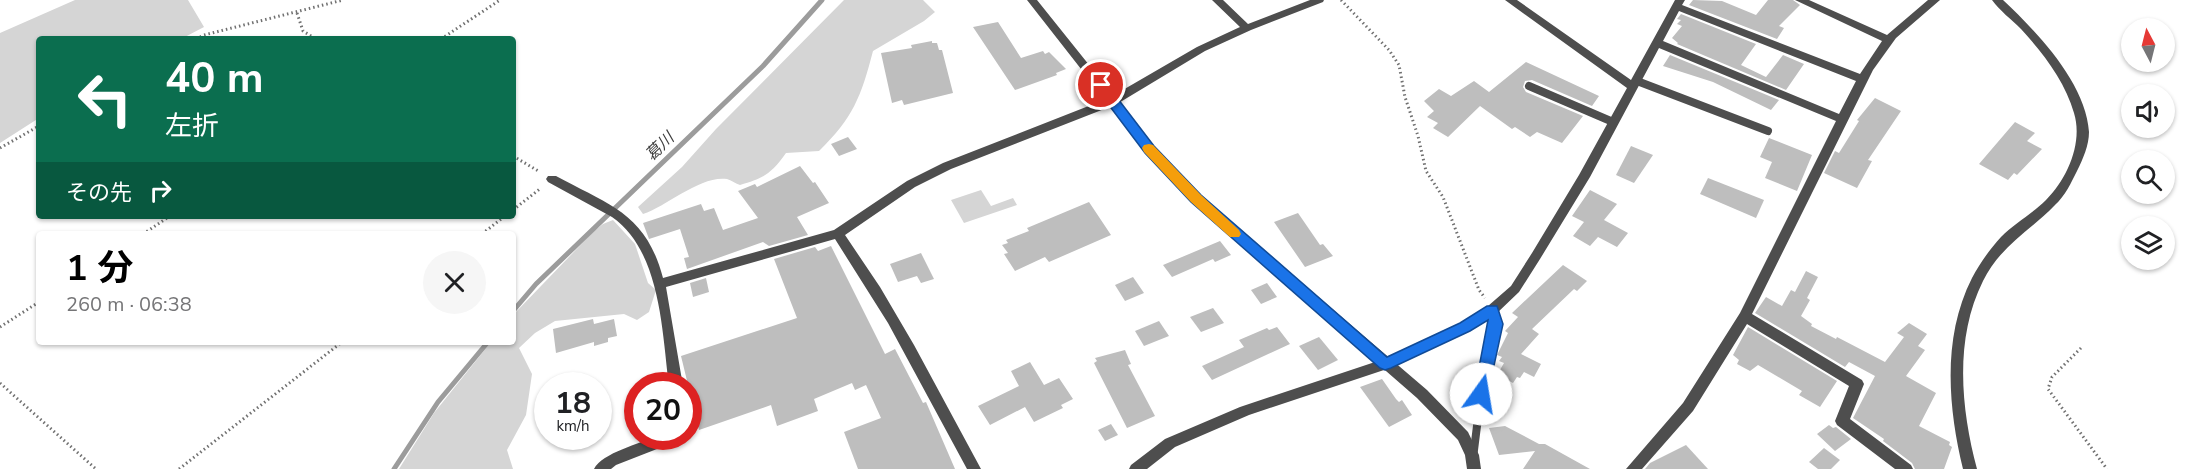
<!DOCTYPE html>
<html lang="ja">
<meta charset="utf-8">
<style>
:root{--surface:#fff;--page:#f6f6f6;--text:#202124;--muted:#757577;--accent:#000}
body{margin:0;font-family:"Nunito Sans","Noto Sans JP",sans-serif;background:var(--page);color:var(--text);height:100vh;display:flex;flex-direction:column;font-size:22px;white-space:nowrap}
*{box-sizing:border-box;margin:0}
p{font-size:20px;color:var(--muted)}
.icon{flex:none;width:33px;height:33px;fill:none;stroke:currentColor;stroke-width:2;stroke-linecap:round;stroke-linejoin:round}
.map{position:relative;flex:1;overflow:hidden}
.sheet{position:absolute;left:36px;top:231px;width:480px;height:114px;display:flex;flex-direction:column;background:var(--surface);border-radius:6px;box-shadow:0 2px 4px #0004}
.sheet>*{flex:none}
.banner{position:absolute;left:36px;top:36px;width:480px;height:183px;border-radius:6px;box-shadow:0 2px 4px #0004;background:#0b6e4f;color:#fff;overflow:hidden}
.needle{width:39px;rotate:353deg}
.buttons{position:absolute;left:2121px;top:18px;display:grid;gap:12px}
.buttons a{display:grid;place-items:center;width:54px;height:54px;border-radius:50%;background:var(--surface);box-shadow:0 2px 4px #0004;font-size:30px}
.speed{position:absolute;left:534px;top:372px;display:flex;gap:12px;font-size:30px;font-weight:700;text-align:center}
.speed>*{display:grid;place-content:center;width:78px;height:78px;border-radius:50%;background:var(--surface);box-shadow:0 2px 4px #0004;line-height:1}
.speed small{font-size:15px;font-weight:400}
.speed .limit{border:9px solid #d22;background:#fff;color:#111}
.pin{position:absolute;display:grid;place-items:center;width:51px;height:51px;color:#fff;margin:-26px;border:3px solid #fff;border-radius:50%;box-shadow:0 2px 6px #0007}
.me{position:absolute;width:66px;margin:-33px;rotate:13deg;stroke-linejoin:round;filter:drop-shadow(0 0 4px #0008)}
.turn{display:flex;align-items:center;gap:21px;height:126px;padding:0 30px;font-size:27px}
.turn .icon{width:78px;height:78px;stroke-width:2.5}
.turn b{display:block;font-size:42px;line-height:51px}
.then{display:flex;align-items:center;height:57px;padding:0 30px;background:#0003;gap:12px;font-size:22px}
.round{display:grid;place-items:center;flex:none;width:63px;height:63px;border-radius:32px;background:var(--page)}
.summary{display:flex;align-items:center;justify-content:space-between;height:102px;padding:0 30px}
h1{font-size:36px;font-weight:700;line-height:45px;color:var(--accent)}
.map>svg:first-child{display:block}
</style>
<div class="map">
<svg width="2193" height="469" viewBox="0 0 2193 469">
<rect width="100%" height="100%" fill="#fff"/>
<g fill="#d5d5d5">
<path d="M75,0h113l16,27 -23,12h-142v79l-39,25v-110z"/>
<path d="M844,0h79l12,12 -11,9 -51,30c-12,46 -20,67 -54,100l-33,2c-15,21 -22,25 -46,32 -4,-1 -9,-5 -13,-6 -26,-4 -60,27 -84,35l-5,-7 44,-40 34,-38z"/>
<path d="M981,190l10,16 22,-8 4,7 -53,18 -13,-23z"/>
<path d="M613,220l22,24 13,39 8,7 -7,22 -12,8 -13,-6 -69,7 -20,12 -16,15 13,26 -6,41 -19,35 6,19h-114l35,-56 57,-71h22l1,-28 80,-83 9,-7z"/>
</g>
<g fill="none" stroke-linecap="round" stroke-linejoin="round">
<g stroke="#9c9c9c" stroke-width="5">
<path d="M513,311l23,-27 227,-218 59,-66"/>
<path d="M394,469l44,-67 50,-60"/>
</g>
</g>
<g fill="#bebebe">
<path d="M1693,0l29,1 34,14 12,-15h25l7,5 -21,21 5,2 -7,11 -88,-34z"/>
<path d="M1681,14l75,30 -15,21 25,12 17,-22 21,9 -18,26 -109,-46 1,-1 -6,-5 10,-12 -5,-2 4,-4 -4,-1z"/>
<path d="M998,22l23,36 22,-7 2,3 4,-2 17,17 -10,4 1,2 -42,15 -42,-63z"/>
<path d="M932,41v2h5l2,7h3l11,43 -49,12 -2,-5 -10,3 -11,-50 31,-5 -1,-3z"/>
<path d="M1670,55l109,45 -8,10 -58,-28 -50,-16z"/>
<path d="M1526,62l73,34 -7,10 -60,-26 -7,1 -2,6 3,5 57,24 -21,27 -25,-11 -7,5 -15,-10 -3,2 -32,-23 -32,31 -15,-9 5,-5 -11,-6 7,-6 -10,-10 15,-12 12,7 23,-15 15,11z"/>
<path d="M1875,98l26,13 -33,49 4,1 -15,27 -33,-15 11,-22 4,2 20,-32 -2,-1z"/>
<path d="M2015,122l20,11 -8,8 15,8 -25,26 -3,-2 -6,7 -29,-16z"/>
<path d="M848,137l9,12 -18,7 -8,-12z"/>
<path d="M1769,138l43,17 -15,36 -32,-13 7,-16 -12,-5z"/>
<path d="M1631,146l22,9 -19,28 -18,-8z"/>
<path d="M800,166l13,17 2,-1 14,21 -32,14 11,18 -39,11 -6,-4 -76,27 -3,-11 5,-1 -9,-28 -31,10 -6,-16 58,-19 3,7 10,-3 9,22 35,-12 -20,-27 17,-7 2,3z"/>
<path d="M1708,178l56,22 -8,18 -56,-24z"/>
<path d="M1590,190l27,14 -13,16 24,13 -11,14 -19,-10 -8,9 -17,-10 11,-14 -12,-6z"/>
<path d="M1089,202l22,33 -62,27 -4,-5 -30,14 -11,-17 4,-1 -6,-8 6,-2 -2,-3 23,-9 -2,-3z"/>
<path d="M1298,213l22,32 3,-1 10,12 -28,11 -31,-45z"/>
<path d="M1220,241l11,14 -16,7 -2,-3 -41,18 -9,-12z"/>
<path d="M831,246l54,108 10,-5 28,54 3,-1 29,67h-97l-14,-37 37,-14 -15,-33 -11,5 -3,-7 -38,16 4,12 -41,15 -6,-21 -72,25 -18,-74 116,-38 -23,-59 41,-12 3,4z"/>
<path d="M921,253l13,26 -13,4 -4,-7 -19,6 -8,-18z"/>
<path d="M1563,265l24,16 -10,10 -3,-2 -42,40 7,5 -18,20 20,10 -7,13 -10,-5 -4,6 -3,-1 -4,6 -16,-8 7,-12 -5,-2 3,-4 -5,-2 11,-22 -3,-2 13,-14 -6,-4z"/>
<path d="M1806,271l12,6 -11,21 3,2 -9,16 11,8 -1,2 25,13 1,-2 48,25 19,-25 -7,-4 12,-10 18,11 -9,12 7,4 -19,26 30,17 -17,33 31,16 -1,3 3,2 -8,22h-29l-3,-6 -29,-22 1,-2 -31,-21 22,-42 -26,-14 -4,5 -90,-54 11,-16 16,9 9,-16 4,2z"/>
<path d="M1133,277l11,16 -19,8 -10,-16z"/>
<path d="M706,278l3,14 -16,5 -3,-14z"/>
<path d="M1267,283l10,14 -16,7 -10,-14z"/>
<path d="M1213,308l11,15 -23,9 -11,-15z"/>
<path d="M593,319l1,5 20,-5 3,17 -9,2v4l-14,4v-4l-38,11 -3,-24z"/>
<path d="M1159,321l10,15 -25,10 -9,-15z"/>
<path d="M1277,327l13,17 -78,36 -10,-14 42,-19 -5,-7 28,-12 2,2z"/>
<path d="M1748,327l89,54 -17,26 -21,-12 3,-4 -44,-26 -8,6 -13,-7 2,-4 -6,-5z"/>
<path d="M1319,337l19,23 -20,10 -19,-24z"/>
<path d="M1125,350l6,14 -3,1 27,51 -28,12 -33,-65 3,-2 -2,-3z"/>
<path d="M1030,362l14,23 15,-7 14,21 -12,6 2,3 -29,14 -9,-15 -35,18 -12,-19 41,-20 -8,-15z"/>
<path d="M1382,379l14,20 3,3 3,-2 10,15 -23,12 -29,-40z"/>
<path d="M1111,424l7,11 -13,6 -7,-11z"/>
<path d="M1829,425l4,3 3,-1 15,12 -16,12 -18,-17z"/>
<path d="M1505,426l34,18h6l45,25h-67l12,-18 -36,4 -10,-27z"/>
<path d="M1686,445l22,24h-63l5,-6z"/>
<path d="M1824,448l16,12 -9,9h-13l-9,-7z"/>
</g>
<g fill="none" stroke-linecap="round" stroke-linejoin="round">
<g stroke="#707070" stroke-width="3" stroke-dasharray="1.5 3" stroke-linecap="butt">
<path d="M1341,0l48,50 10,15 6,32 13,39 8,35 17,26 36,93 6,8"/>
<path d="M297,13l6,18 13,8"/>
<path d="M196,39l8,-4 139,-35"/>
<path d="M441,39l59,-39"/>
<path d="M0,148l39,-22"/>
<path d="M513,156l27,16"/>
<path d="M513,210l28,-22"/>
<path d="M143,234l27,-18"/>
<path d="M482,234l23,-18"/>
<path d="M0,327l39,-25"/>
<path d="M2081,348l-29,29 -4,12 59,80"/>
<path d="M0,383l96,86"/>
<path d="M179,469l163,-127"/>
</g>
<g stroke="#4e4e4e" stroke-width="8">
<path d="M1637,81l131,50"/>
<path d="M1529,86l84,36"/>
<path d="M1473,458l8,-64 15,-70 -4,-14"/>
</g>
<g fill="#4e4e4e" fill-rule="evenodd">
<path d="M1212,0h11l25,24 62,-24h14l-1,2 -72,28 -46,21 -88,53 -166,65 -36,18 -70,48 35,52 34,58 67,124h-14l-79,-146 -53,-84 -169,48 17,99h-14c-7,-54 -8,-135 -57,-169l-64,-35 -2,-3 2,-3h8c53,29 90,37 107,102l171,-48 73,-49 36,-18 166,-65 88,-51 43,-20z"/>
<path d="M1505,0h12l114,80 44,-80h10l-3,5 178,69 22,-33 -87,-41h14l78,35 41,-35h12l-44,38 -23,32 -121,244 110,66 2,4 -14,35 61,46 2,4h-18l-58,-44 -2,-4 14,-35 -102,-62 -54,87 -51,58h-16l57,-66 57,-90 96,-192 -177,-73 -69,129 -50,82 -21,33 -23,22 -26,17 -80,37 -141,47 -74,32 -28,22h-18l2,-4 34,-26 75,-32 141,-47 79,-37 28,-17 23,-20 21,-33 47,-78 48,-87zM1679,11l177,70 -17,33 -176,-73z"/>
<path d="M1992,0h11c34,32 83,83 86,132 0,13 -6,27 -12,39 -6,12 -12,25 -22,34 -26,27 -55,41 -72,76 -29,58 -22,128 -6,188h-14c-15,-62 -21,-132 9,-191 8,-15 18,-29 29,-41 14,-14 31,-23 45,-37 22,-22 37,-58 28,-87 -9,-32 -31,-60 -53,-84 -10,-10 -21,-18 -29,-29z"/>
<path d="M658,436h24l-2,4 -64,25 -5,4h-17c8,-16 47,-26 64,-33z"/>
</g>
<path fill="#4e4e4e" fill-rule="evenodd" d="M1027,0h10l117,146 46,50 227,194 41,42 11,23 2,14h-14l-2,-14 -7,-15 -41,-42 -225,-196 -46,-50z"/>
</g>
<path fill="#1a73e8" stroke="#114b97" stroke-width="1.5" d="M1101,81l4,1 49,64 47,49 186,162 73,-34 27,-17h10l6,18 -16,74 -6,2 -5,-2 -2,-4 14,-74 -18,11 -79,37 -6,2 -5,-2 -189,-166 -46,-49 -49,-65v-6z"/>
<path fill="#f59e0b" d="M1149,144l4,1 48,50 38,35 2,4 -2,3h-9l-39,-35 -47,-50 -2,-4 2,-3z"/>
<g text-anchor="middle" stroke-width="6" stroke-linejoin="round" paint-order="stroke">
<g font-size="16" font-style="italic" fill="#3d3d3d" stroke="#fff">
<text transform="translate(659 146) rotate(-44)" y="6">葛川</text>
</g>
</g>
</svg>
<div class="buttons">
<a><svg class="needle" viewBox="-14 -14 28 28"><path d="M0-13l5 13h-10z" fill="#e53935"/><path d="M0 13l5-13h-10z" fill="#757577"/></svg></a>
<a><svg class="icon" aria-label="sound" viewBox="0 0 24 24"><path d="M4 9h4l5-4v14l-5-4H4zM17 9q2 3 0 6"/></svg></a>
<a><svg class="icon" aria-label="search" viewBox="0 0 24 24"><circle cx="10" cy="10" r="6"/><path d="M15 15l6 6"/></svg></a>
<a><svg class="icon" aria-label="layers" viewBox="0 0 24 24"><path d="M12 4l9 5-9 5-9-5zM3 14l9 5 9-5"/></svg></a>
</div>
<div class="speed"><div>18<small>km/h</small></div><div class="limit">20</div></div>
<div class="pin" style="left:1101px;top:85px;background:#d93025"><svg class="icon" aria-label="arrive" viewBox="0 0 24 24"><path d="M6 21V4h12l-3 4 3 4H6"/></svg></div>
<svg class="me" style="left:1481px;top:394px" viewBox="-20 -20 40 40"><circle r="19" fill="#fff"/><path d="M0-13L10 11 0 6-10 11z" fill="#1a73e8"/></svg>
<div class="banner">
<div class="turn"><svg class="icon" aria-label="left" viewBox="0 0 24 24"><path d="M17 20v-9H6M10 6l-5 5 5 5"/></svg><div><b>40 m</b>左折</div></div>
<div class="then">その先<svg class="icon" aria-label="right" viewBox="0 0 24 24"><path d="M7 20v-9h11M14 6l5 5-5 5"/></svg></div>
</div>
<section class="sheet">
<div class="summary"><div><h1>1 分</h1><p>260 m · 06:38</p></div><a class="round"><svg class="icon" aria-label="close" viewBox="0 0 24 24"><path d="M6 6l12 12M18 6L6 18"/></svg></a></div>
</section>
</div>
